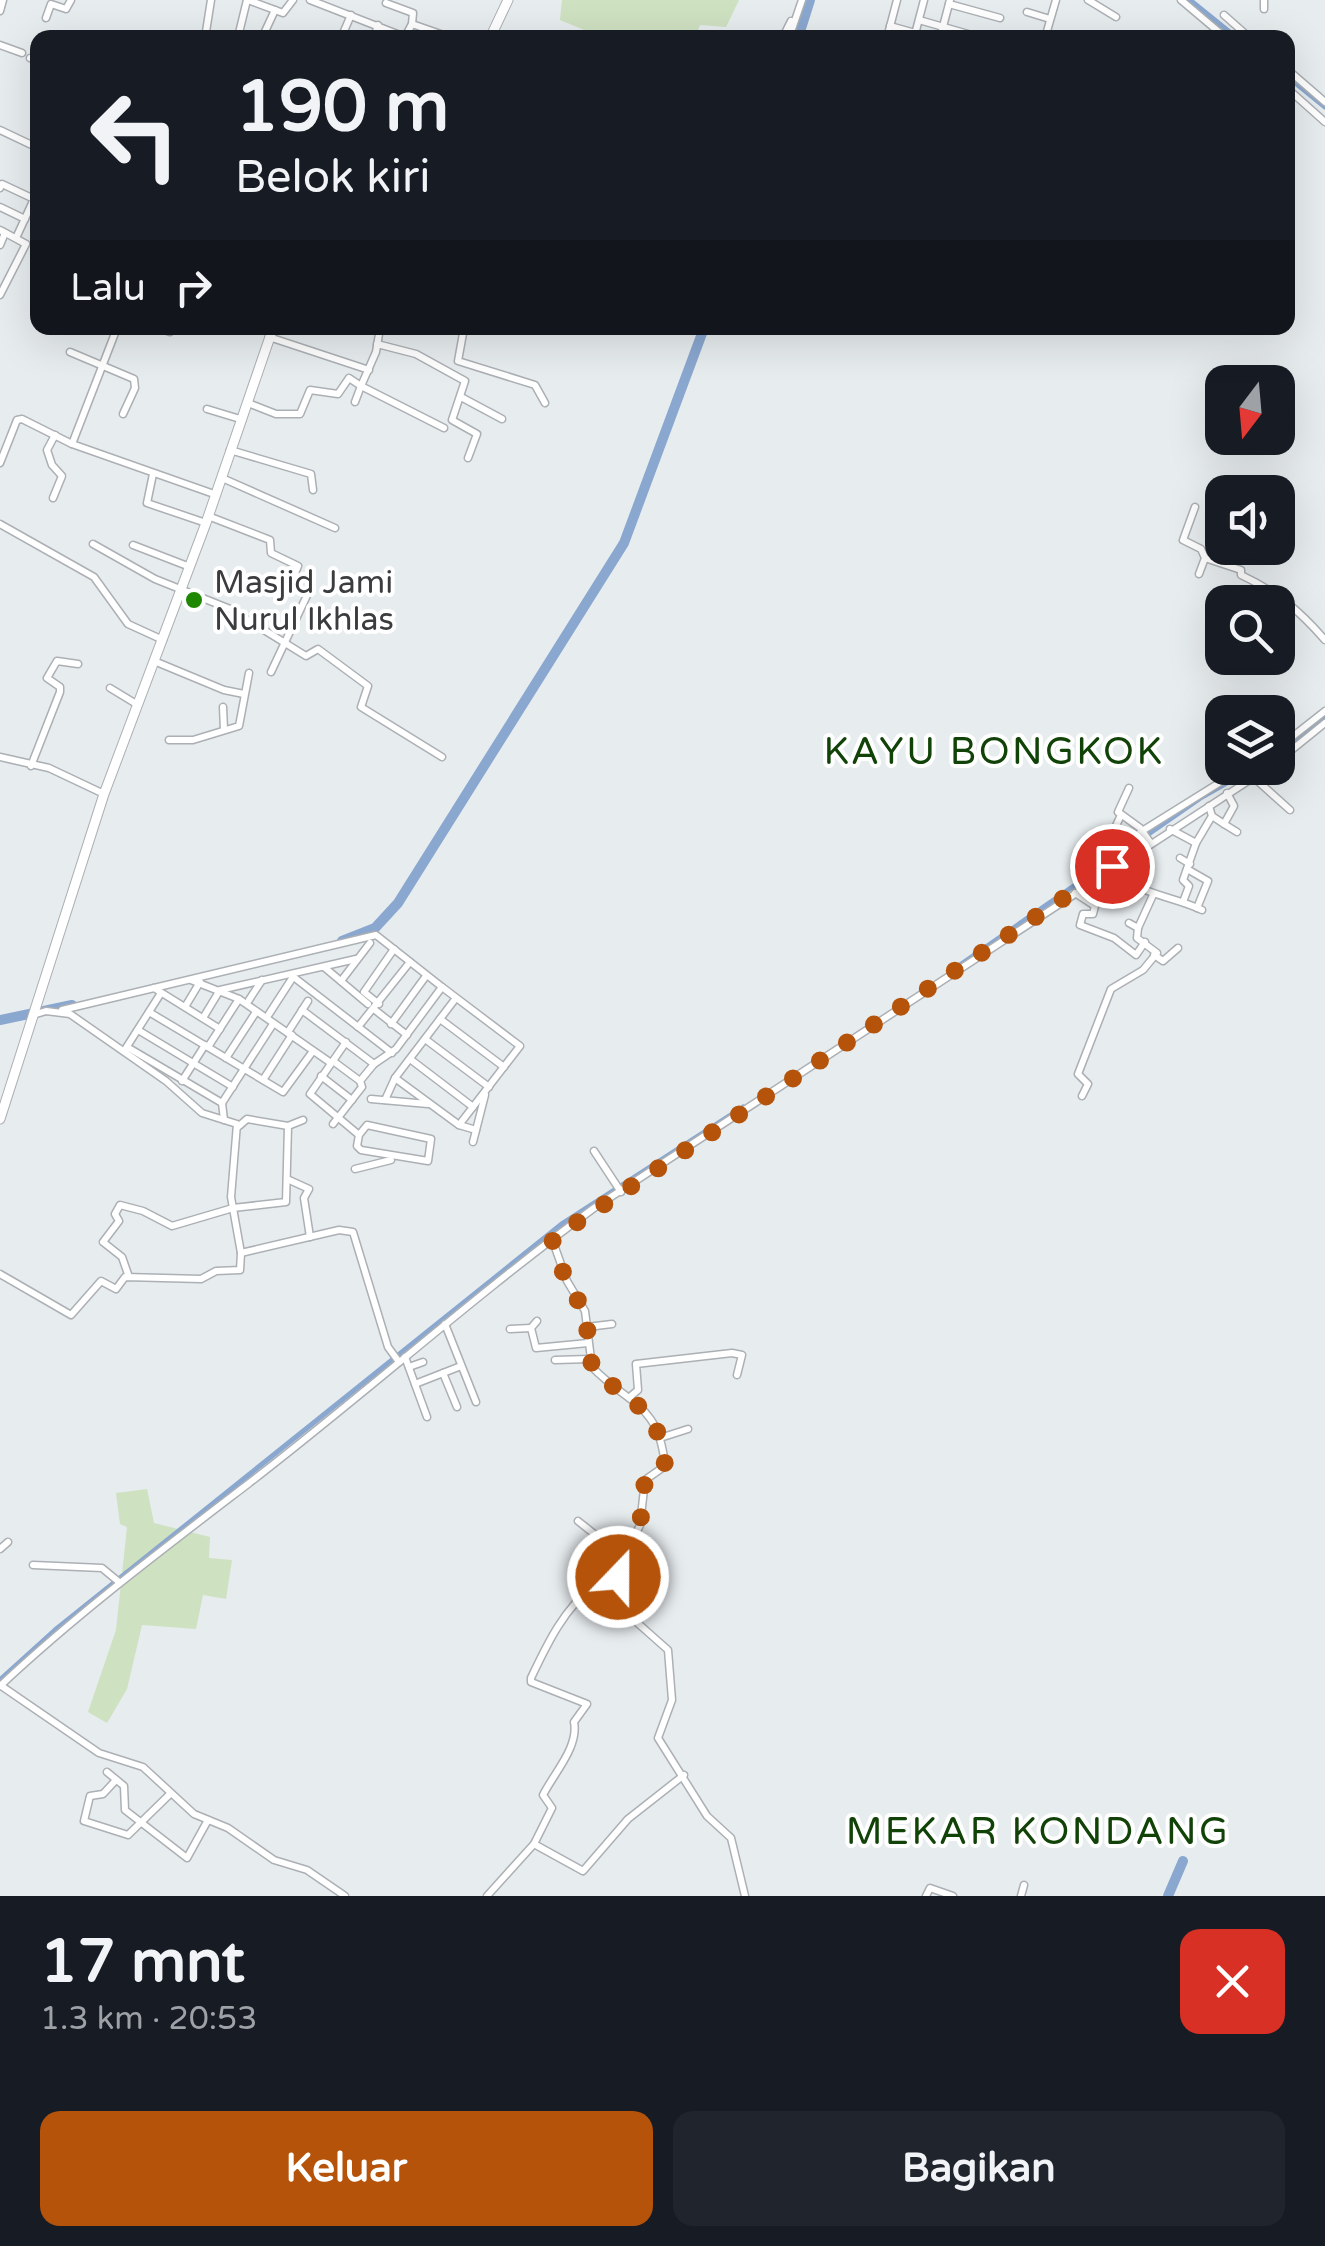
<!DOCTYPE html>
<html lang="id">
<meta charset="utf-8">
<style>
:root{--surface:#171b24;--page:#20242c;--text:#f1f3f6;--muted:#9ea1a6;--accent:#b45309}
body{margin:0;font-family:"Varela Round",sans-serif;background:var(--page);color:var(--text);height:100vh;display:flex;flex-direction:column;font-size:38px;white-space:nowrap}
*{box-sizing:border-box;margin:0}
p{font-size:32px;color:var(--muted)}
.icon{flex:none;width:55px;height:55px;fill:none;stroke:currentColor;stroke-width:2;stroke-linecap:round;stroke-linejoin:round}
.map{position:relative;height:1896px;overflow:hidden}
.side{display:flex;flex-direction:column;background:var(--surface);flex:1}
.side>*{flex:none}
.guide{position:absolute;left:30px;top:30px;width:1265px;height:305px;border-radius:20px;box-shadow:0 10px 40px #0002;background:#171b24;color:var(--text);overflow:hidden}
.needle{width:65px;rotate:196deg}
.tools{position:absolute;left:1205px;top:365px;display:grid;gap:20px}
.tools a{display:grid;place-items:center;width:90px;height:90px;border-radius:20px;background:var(--surface);box-shadow:0 10px 40px #0002;font-size:50px}
.pin{position:absolute;display:grid;place-items:center;width:85px;height:85px;color:#fff;margin:-42px;border:5px solid #fff;border-radius:50%;box-shadow:0 2px 10px #0007}
.me{position:absolute;width:110px;margin:-55px;rotate:22deg;stroke-linejoin:round;filter:drop-shadow(0 0 8px #0008)}
.turn{display:flex;align-items:center;gap:35px;height:210px;padding:0 40px;font-size:45px}
.turn .icon{width:130px;height:130px;stroke-width:2.5}
.turn b{display:block;font-size:70px;line-height:85px}
.then{display:flex;align-items:center;height:95px;padding:0 40px;background:#0003;gap:20px;font-size:38px}
.round{display:grid;place-items:center;flex:none;width:105px;height:105px;border-radius:20px;background:var(--page)}
.summary{display:flex;align-items:center;justify-content:space-between;height:170px;padding:0 40px}
h1{font-size:60px;font-weight:700;line-height:75px}
.action{display:flex;gap:20px;margin-top:auto;padding:20px 40px}
.action a{flex:1;height:115px;border-radius:20px;background:var(--accent);color:#fff;font-size:40px;font-weight:700;line-height:115px;text-align:center}
.action a+a{background:var(--page);color:var(--text)}
.map>svg:first-child{display:block}
</style>
<div class="map">
<svg width="1325" height="1896" viewBox="0 0 1325 1896">
<rect width="100%" height="100%" fill="#e7ecef"/>
<g fill="#cee1c1">
<path d="M562,0h177l-13,27 -26,-2 -5,13 -34,-6 -4,5h-56l-41,-17z"/>
<path d="M147,1489l7,34 56,14 -1,21 23,2 -6,39 -23,-4 -7,34 -54,-4 -15,64 -20,34 -19,-11 28,-82 11,-103 -7,-3 -4,-31z"/>
</g>
<g fill="none" stroke-linecap="round" stroke-linejoin="round">
<g stroke="#8aa7cf" stroke-width="5">
<path d="M1190,0l47,38"/>
<path d="M1288,77l37,30"/>
<path d="M1278,753l47,-35"/>
<path d="M957,967l245,-170 51,-29"/>
<path d="M0,1680l55,-50 508,-407 180,-116"/>
</g>
<g stroke="#8aa7cf" stroke-width="10">
<path d="M798,38l12,-38"/>
<path d="M342,941l33,-13 23,-25 226,-360 80,-215"/>
<path d="M0,1020l72,-15"/>
<path d="M1168,1896l15,-35"/>
</g>
<defs>
<g id="street">
<path d="M248,0l35,13 10,-13"/>
<path d="M310,0l95,37 7,-13 40,14"/>
<path d="M1088,0l28,17"/>
<path d="M1181,0l45,38"/>
<path d="M1264,0v9"/>
<path d="M386,3l27,10 -1,11"/>
<path d="M949,4l51,14"/>
<path d="M0,11l3,-11"/>
<path d="M1027,12l23,7"/>
<path d="M1224,15l26,23"/>
<path d="M46,18l5,-14 15,5 5,-9"/>
<path d="M919,20l63,18"/>
<path d="M890,26l25,7"/>
<path d="M784,35l7,-14"/>
<path d="M238,37l9,-37"/>
<path d="M205,38l6,-38"/>
<path d="M262,38l13,-28"/>
<path d="M341,38l10,-23"/>
<path d="M374,38l4,-13"/>
<path d="M789,38l13,-38"/>
<path d="M887,38l10,-38"/>
<path d="M914,38l10,-38"/>
<path d="M940,38l10,-38"/>
<path d="M1045,38l11,-38"/>
<path d="M0,45l22,8"/>
<path d="M30,58l8,3"/>
<path d="M1288,70l37,32"/>
<path d="M1288,89l37,33"/>
<path d="M0,130l38,18"/>
<path d="M0,188l2,-4 32,15 -18,39"/>
<path d="M0,207l25,12"/>
<path d="M0,230l26,14 -26,51"/>
<path d="M0,245l5,-12"/>
<path d="M160,328l10,4"/>
<path d="M380,328l-4,24 -15,34 83,42"/>
<path d="M448,328l15,4"/>
<path d="M464,328l-6,33 77,24 10,18"/>
<path d="M269,337l100,33"/>
<path d="M377,344l39,10 49,27 -13,39 25,14 -9,24"/>
<path d="M70,352l64,27 1,9 -12,26"/>
<path d="M461,397l41,22"/>
<path d="M248,403l28,11h24l10,-24 28,4 11,-16 12,8 -6,16"/>
<path d="M207,409l33,10"/>
<path d="M72,444l45,-116"/>
<path d="M230,450l81,24 2,16"/>
<path d="M0,463l17,-43 5,-1 50,25 142,50"/>
<path d="M153,474l-6,29 59,20"/>
<path d="M222,478l113,50"/>
<path d="M53,498l9,-22 -10,-11 -5,-15 8,-15"/>
<path d="M1195,507l-12,33 18,9 4,9 36,12v5c36,17 58,35 84,65"/>
<path d="M208,516l62,24 1,13 27,13 -6,14"/>
<path d="M0,524l94,53 34,47 35,16"/>
<path d="M93,544l62,35 75,30 76,47 12,-7 50,37 -7,21 81,50"/>
<path d="M133,545l57,22"/>
<path d="M1199,574l6,-16"/>
<path d="M154,661l70,29 20,4"/>
<path d="M271,672l39,-83"/>
<path d="M110,688l28,17"/>
<path d="M223,707l1,23"/>
<path d="M169,740h24l46,-14 10,-53"/>
<path d="M1278,748l47,-37"/>
<path d="M0,757l49,11 55,26"/>
<path d="M1211,759l11,-29"/>
<path d="M1278,761l47,-38"/>
<path d="M31,766l29,-74v-5l-13,-9 10,-17 21,3"/>
<path d="M1252,776l38,34"/>
<path d="M1129,788l-11,24 22,16 10,14"/>
<path d="M1209,806l3,10 12,8 10,-18 -7,-13"/>
<path d="M1224,824l13,8"/>
<path d="M1170,829l26,14 16,-27"/>
<path d="M1180,858l10,6"/>
<path d="M1108,859l-1,-14 14,-30"/>
<path d="M1187,869l21,12 -11,27"/>
<path d="M1075,893l20,13 -2,8h-10l-3,11 34,13 22,17 9,-13"/>
<path d="M1183,902l6,-16 -6,-6 13,-37"/>
<path d="M1202,910c-36,-17 -71,-14 -94,-51l34,-28 101,-63"/>
<path d="M1129,923l9,5 15,-33"/>
<path d="M1154,955l9,6 15,-13"/>
<path d="M324,967l44,37"/>
<path d="M291,975l101,78"/>
<path d="M191,980l48,19 92,64"/>
<path d="M341,981l29,-38"/>
<path d="M442,987l78,59 -61,79"/>
<path d="M154,988l66,41"/>
<path d="M249,1000l13,-20"/>
<path d="M379,1004l-15,-12 30,-43"/>
<path d="M185,1007l15,-25"/>
<path d="M62,1010l314,-75 66,52 -46,62 -22,15 -14,17 2,6 -29,37"/>
<path d="M302,1010l72,54"/>
<path d="M375,1010l32,25"/>
<path d="M149,1012l134,80 30,-41"/>
<path d="M269,1014l24,-37"/>
<path d="M33,1015l13,-4 24,3 96,67 36,32 35,11 -6,73 10,56 98,-23 14,2 35,115 11,15"/>
<path d="M203,1018l17,-28 136,-31"/>
<path d="M440,1019l64,48"/>
<path d="M391,1024l35,-48"/>
<path d="M358,1027l52,-65"/>
<path d="M138,1030l95,57"/>
<path d="M288,1032l20,-31"/>
<path d="M425,1039l64,48"/>
<path d="M346,1042l-36,52 49,41 -2,11 4,4 67,11 3,-22 -64,-14 -8,10"/>
<path d="M127,1047l95,56 2,17"/>
<path d="M208,1047l31,-48"/>
<path d="M126,1048l35,-55"/>
<path d="M226,1058l30,-46"/>
<path d="M410,1059l63,48"/>
<path d="M333,1061l27,20"/>
<path d="M321,1076l31,24"/>
<path d="M395,1078l64,47 17,5"/>
<path d="M263,1080l29,-45"/>
<path d="M182,1081l23,-36"/>
<path d="M1082,1096l6,-12 -10,-10 33,-85 32,-19 14,-17 -20,-15 1,-10"/>
<path d="M371,1099l57,5"/>
<path d="M385,1100l10,-22 61,-80"/>
<path d="M222,1103l51,-79"/>
<path d="M239,1126l8,-7 41,7"/>
<path d="M473,1142l12,-47"/>
<path d="M594,1151l27,41"/>
<path d="M355,1169l36,-9"/>
<path d="M287,1179l22,10 -5,9 6,39"/>
<path d="M552,1239l15,42 18,30 7,56c36,38 67,35 73,99l-20,14 -5,45 -28,60 12,26 44,39 4,50 -14,38 49,78 24,22 14,58"/>
<path d="M0,1274l71,41 30,-34 15,8 9,-12 76,2 15,-8 24,-1 1,-17"/>
<path d="M129,1277l-7,-20 -19,-15 16,-21 -4,-7 5,-9 23,6 29,15 61,-18 53,-6 2,-76 15,-6"/>
<path d="M537,1321l-6,7 5,20 52,-5"/>
<path d="M445,1324l31,78"/>
<path d="M587,1327l25,-3"/>
<path d="M510,1329l21,-1"/>
<path d="M405,1357l22,60"/>
<path d="M555,1360l35,-1"/>
<path d="M409,1367l14,-5"/>
<path d="M443,1373l14,34"/>
<path d="M415,1384l46,-18"/>
<path d="M631,1396l7,-6 -2,-26 96,-11 10,2 -5,20"/>
<path d="M660,1438l28,-9"/>
<path d="M578,1521l45,36"/>
<path d="M0,1549l8,-7"/>
<path d="M33,1565l69,3 17,14"/>
<path d="M0,1685l99,68 44,14 51,47 34,14 46,32 33,10 38,26"/>
<path d="M0,1686c78,-73 163,-137 248,-202 117,-90 227,-189 346,-276l674,-440"/>
<path d="M107,1772l17,14 1,24 62,48 21,-38"/>
<path d="M116,1780l-13,14 -13,2 -6,25 44,14 41,-40"/>
<path d="M534,1844l18,-36 -9,-13c11,-22 36,-48 31,-73l13,-18 -56,-22v-4c17,-36 33,-69 64,-94l17,1"/>
<path d="M487,1896l47,-52 49,27 45,-52 56,-44"/>
<path d="M926,1896l4,-8 23,8"/>
<path d="M1021,1896l3,-11"/>
</g>
<g id="secondary">
<path d="M490,38l18,-38"/>
<path d="M0,1119l104,-325 102,-271 67,-195"/>
</g>
</defs>
<use href="#street" stroke="#acb0b4" stroke-width="9"/>
<use href="#secondary" stroke="#acb0b4" stroke-width="11"/>
<use href="#street" stroke="#fff" stroke-width="6"/>
<use href="#secondary" stroke="#fff" stroke-width="9"/>
</g>
<g fill="none" stroke-linecap="round" stroke-linejoin="round">
<path stroke="#b45309" stroke-width="18" stroke-dasharray="0 32.4" d="M618,1577l3,-16 19,-36 5,-45 20,-14c-6,-63 -37,-61 -73,-99l-7,-55 -19,-31 -14,-42 560,-373"/>
</g>
<circle fill="#1e8800" stroke="#fff" stroke-width="4" cx="194" cy="600" r="10"/>
<g text-anchor="middle" stroke-width="8" stroke-linejoin="round" paint-order="stroke">
<g font-size="32" fill="#3b3c3e" stroke="#fff" text-anchor="start">
<text x="214" y="593">Masjid Jami<tspan x="214" dy="37">Nurul Ikhlas</tspan></text>
</g>
<g font-size="38" letter-spacing="2.5" fill="#114208" stroke="#fff">
<text x="994" y="764">KAYU BONGKOK</text>
<text x="1038" y="1844">MEKAR KONDANG</text>
</g>
</g>
</svg>
<div class="tools">
<a><svg class="needle" viewBox="-14 -14 28 28"><path d="M0-13l5 13h-10z" fill="#e53935"/><path d="M0 13l5-13h-10z" fill="#9ea1a6"/></svg></a>
<a><svg class="icon" aria-label="sound" viewBox="0 0 24 24"><path d="M4 9h4l5-4v14l-5-4H4zM17 9q2 3 0 6"/></svg></a>
<a><svg class="icon" aria-label="search" viewBox="0 0 24 24"><circle cx="10" cy="10" r="6"/><path d="M15 15l6 6"/></svg></a>
<a><svg class="icon" aria-label="layers" viewBox="0 0 24 24"><path d="M12 4l9 5-9 5-9-5zM3 14l9 5 9-5"/></svg></a>
</div>
<div class="pin" style="left:1112px;top:866px;background:#d93025"><svg class="icon" aria-label="arrive" viewBox="0 0 24 24"><path d="M6 21V4h12l-3 4 3 4H6"/></svg></div>
<svg class="me" style="left:618px;top:1577px" viewBox="-20 -20 40 40"><circle r="17" fill="#b45309" stroke="#fff" stroke-width="3"/><path d="M0-11L8 9 0 5-8 9z" fill="#fff"/></svg>
<div class="guide">
<div class="turn"><svg class="icon" aria-label="left" viewBox="0 0 24 24"><path d="M17 20v-9H6M10 6l-5 5 5 5"/></svg><div><b>190 m</b>Belok kiri</div></div>
<div class="then">Lalu<svg class="icon" aria-label="right" viewBox="0 0 24 24"><path d="M7 20v-9h11M14 6l5 5-5 5"/></svg></div>
</div>
</div>
<section class="side">
<div class="summary"><div><h1>17 mnt</h1><p>1.3 km · 20:53</p></div><a class="round" style="background:#d93025;color:#fff"><svg class="icon" aria-label="close" viewBox="0 0 24 24"><path d="M6 6l12 12M18 6L6 18"/></svg></a></div>
<div class="action"><a>Keluar</a><a>Bagikan</a></div>
</section>
